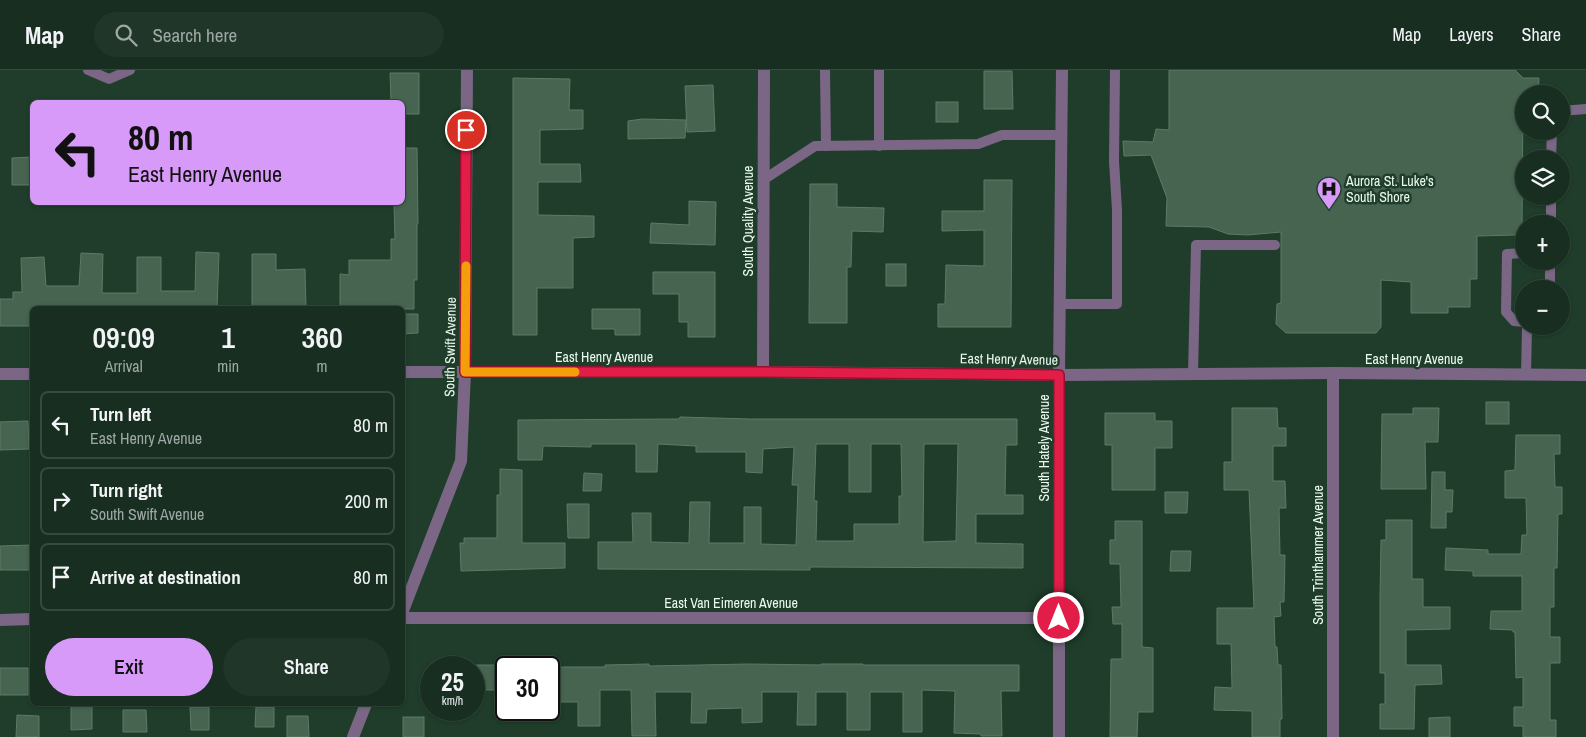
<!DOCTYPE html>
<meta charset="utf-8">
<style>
:root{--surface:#172e20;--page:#203629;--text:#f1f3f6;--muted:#9ea8a5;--line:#364a3e;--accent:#d89af8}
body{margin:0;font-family:"Archivo Narrow",sans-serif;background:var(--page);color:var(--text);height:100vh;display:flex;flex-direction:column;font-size:19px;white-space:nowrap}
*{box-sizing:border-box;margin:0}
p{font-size:16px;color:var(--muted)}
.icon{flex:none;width:28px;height:28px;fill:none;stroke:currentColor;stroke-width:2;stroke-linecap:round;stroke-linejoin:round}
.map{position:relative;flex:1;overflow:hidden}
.side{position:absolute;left:30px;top:236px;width:375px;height:400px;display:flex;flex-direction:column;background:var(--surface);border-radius:8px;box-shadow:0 1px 4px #0004,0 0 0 1px var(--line)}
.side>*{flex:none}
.guide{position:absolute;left:30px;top:30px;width:375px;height:105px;border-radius:8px;box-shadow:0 1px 4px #0004,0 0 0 1px var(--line);background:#d89af8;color:#111;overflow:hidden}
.buttons{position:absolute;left:1515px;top:15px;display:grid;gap:10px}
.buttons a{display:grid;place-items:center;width:55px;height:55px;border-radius:50%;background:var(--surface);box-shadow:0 1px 4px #0004,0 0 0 1px var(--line);font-size:25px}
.speed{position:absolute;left:420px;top:586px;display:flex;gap:10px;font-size:25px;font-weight:700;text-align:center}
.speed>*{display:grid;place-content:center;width:65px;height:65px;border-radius:50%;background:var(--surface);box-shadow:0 1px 4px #0004,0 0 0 1px var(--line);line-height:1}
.speed small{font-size:12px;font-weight:400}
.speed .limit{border:2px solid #111;border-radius:8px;background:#fff;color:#111}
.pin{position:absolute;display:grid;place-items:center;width:42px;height:42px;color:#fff;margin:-21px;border:2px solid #fff;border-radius:50%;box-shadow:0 1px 5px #0007}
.me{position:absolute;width:55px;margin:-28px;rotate:0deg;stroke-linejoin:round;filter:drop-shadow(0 0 4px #0008)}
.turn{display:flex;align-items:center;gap:18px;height:105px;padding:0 15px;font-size:22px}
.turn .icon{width:65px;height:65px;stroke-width:2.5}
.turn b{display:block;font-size:35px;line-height:42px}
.eta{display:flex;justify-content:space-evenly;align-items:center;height:85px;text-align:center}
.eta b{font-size:30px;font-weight:600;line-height:35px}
.primary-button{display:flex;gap:10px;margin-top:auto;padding:10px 15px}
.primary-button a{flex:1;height:58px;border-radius:30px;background:var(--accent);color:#111;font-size:20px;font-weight:600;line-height:58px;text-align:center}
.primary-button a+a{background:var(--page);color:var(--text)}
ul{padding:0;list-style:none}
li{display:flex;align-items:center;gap:15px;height:68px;margin:0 10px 8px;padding:0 5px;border:2px solid var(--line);border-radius:8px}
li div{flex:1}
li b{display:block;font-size:19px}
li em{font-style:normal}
header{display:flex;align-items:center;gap:30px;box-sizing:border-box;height:70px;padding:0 25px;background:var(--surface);border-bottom:1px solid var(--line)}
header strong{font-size:24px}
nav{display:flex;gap:28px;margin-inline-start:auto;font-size:18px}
.search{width:350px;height:45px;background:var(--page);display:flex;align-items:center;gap:12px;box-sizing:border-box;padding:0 18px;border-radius:28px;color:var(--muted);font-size:19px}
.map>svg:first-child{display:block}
</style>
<header>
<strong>Map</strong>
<div class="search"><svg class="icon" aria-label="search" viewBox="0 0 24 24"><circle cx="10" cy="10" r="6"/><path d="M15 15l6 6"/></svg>Search here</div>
<nav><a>Map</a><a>Layers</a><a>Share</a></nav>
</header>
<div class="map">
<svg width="1586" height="667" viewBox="0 0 1586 667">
<rect width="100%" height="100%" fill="#1f3d2a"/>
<g fill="#46644f" stroke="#5c7b66" fill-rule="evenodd">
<path d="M1169,0h346l8,8h16l-1,16h-15l-1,135 -7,6 -38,1v43h-7v28h-22v6h-37v-31l-30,-2v47l-5,6h-90l-10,-9 1,-20 4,-1v-71l-33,3 -20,-1 -19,-7 -43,-1 1,-28 -16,-43 -27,1 -1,-15 30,1 3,-13 13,1z"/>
<path d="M984,1h28l1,38h-29z"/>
<path d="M390,3h29v41h-17v-12h-11z"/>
<path d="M513,8l57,1 -1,31h14v19l-43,1v34h40l1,18h-43v33l56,1v21l-21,1v50h-36v47h-24z"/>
<path d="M713,15l2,46 -28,1 -2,-46z"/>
<rect x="936" y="32" width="22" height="20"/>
<path d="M642,49l44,1 -1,18 -57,1v-18z"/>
<path d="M402,78h15l1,76h-1v56h-3v29h-74v-35l9,1v-15h42v-21h4l-1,-37h8z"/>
<path d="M32,87v28h-20v-27z"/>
<path d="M984,110h28l-1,147h-73v-23h7l1,-39 38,1v-36l-42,1v-20h42z"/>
<path d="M810,114h27v23l47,1 -1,24 -31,-1 -1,36h-4v56h-38z"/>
<path d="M689,131l27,1 -1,43 -65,-2 1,-20 38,2z"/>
<path d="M196,182l23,1 -2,56h-185v17h-32v-27h13v-7h9l-1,-34 23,-1 2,29h33l2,-33 22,1 -1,39h35v-36h24v34h34z"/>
<path d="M252,184h24v16l29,-1 1,40h-54z"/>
<rect x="886" y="194" width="20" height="22"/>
<path d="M653,202h62v65h-27v-15h-9v-28h-26z"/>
<path d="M592,239h48v26h-25v-6h-23z"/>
<path d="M402,244h16v19l-16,1z"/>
<rect x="1486" y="332" width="23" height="22"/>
<path d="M1232,338h45l1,20h8v18h-13v35h12l1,27h-7l1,47h5l-1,47h-4l1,14 -7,1 1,30h2l1,18h3l1,54h-2v18h-28v-26l-38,-1 1,-23 17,1 -1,-44h-14v-36h37l-5,-118h-25v-28h8z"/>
<path d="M1413,338h26l-1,34h-13l1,47h-45l1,-75h31z"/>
<path d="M1105,343h50v8h17v27h-17v42h-43v-45h-7z"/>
<path d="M680,347l70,2h267v26h-11l-1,50h18v19h-47v29l47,1v24l-213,-1v3l-212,-1v-27h35l-1,-29h19v29l38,1 1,-41h20l-1,41h35v-36h17v37l35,1 2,-60h-6l2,-38 -31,2 -1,24 -16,-1v-20h-50v-6l-38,-2 -1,28h-21v-28h-45v3l-48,-1 -1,14h-24v-40l161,-1zM816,374h33v48h22v-48h30l1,52h-3v28h-45v17h-38l1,-40h-3zM924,374h34l-2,97 -33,1z"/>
<path d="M28,351l1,28 -29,1v-28z"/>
<path d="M1516,365h44v19h-6l1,33h7v27h-4l-1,54h-3v39h-4v30h10v26h-10v57h6v17h-33v-11h-9v-19h9v-30l-7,1 -1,-46h-2v-2l-23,-1 1,-18h31v-35h-49v-5l-28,-1 1,-22 42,2v4h33l1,-19h5l-1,-37h-21v-27l10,-1z"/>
<path d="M500,399l22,1v73h43v25l-104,3 -1,-28h4v-5h33v-43h3z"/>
<path d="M1432,402h13v18h8l-1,22h-6v16h-15z"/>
<path d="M584,403l18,1 -1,17h-18z"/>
<path d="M1165,422h23l-1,21h-22z"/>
<path d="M567,434h22v34h-21z"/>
<path d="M1386,450h26v59h11v28h27v22l-44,1v35h35l1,19 -27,1 -1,44h-34v-25h5v-31h-5v-75l1,-58h5z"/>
<path d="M1115,451h27v126l11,1v64h-15l-1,25h-27l1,-78h11v-35h-9l-1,-17h9l-1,-43h-10v-24h5z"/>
<path d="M32,475v25h-32v-24z"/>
<path d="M1171,481h20l-1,20h-20z"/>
<path d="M649,594v2l99,-2 73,1v-1h42v1h156v26h-18l1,45h-21v-2l-27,-1 1,-42 -33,-1v42h-19v-40h-33v38h-23v-38h-31v33h-19l1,-33h-36v30l-20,1v-15l-35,1 -1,14h-15l1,-31h-37l1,44h-24l-1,-46h-31v36h-22v-24h-29v-35h56v-2z"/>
<rect x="474" y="595" width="32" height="25"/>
<rect x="0" y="598" width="28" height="27"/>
<path d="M71,636h21v23l-21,1z"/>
<path d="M190,637h19v23h-18z"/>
<path d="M256,637h18v20h-19z"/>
<path d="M123,640h23l1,22h-24z"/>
<path d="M17,645l22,1v21h-23z"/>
<path d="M287,646h21l1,21h-22z"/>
<rect x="403" y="647" width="21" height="20"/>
<path d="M1450,647v20h-21v-19z"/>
</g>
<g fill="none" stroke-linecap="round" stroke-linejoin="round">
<g stroke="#7b6785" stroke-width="10">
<path d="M88,0l21,9 21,-9"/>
<path d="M825,0l1,76"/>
<path d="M879,0v76"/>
<path d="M1561,41l25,-2"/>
<path d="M1551,89l1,-28"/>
<path d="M763,110l52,-34 163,-2 24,-9h59"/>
<path d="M1551,154v-28"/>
<path d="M1524,183l-17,1 -1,58 8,9 10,1"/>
<path d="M1550,219v-28"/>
<path d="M1060,234h57v-94l-3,-49 1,-91"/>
<path d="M1193,304l3,-129h79"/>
<path d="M1526,305l1,-49"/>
</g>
<g stroke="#7b6785" stroke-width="12">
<path d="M402,302h361l296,3 274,-2 253,2"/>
<path d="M763,302l1,-302"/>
<path d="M1333,303v364"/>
<path d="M0,304h32"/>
<path d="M402,543l59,-152 4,-89 2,-302"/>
<path d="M402,548h657"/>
<path d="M0,550l32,-1"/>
<path d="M353,667l13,-33"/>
<path d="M1059,667v-362l3,-305"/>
</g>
</g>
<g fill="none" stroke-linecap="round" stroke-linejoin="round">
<defs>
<path id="route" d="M466,60l-1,242h298l296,3v243"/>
</defs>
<use href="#route" stroke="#92132f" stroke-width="12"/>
<use href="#route" stroke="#e11d48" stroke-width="9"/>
<path stroke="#f59e0b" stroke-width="9" d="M466,196l-1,106h110"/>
</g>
<defs>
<symbol id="hospital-pin" viewBox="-11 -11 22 30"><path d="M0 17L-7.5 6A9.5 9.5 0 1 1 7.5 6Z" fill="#d89af8" stroke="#1f3d2a"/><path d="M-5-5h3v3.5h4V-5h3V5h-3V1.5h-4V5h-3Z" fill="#111"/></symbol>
</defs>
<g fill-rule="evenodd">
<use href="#hospital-pin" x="1315" y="105" width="28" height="38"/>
</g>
<g text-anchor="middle" stroke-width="5" stroke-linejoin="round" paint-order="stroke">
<g font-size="14" fill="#e9faee" stroke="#1f3d2a" text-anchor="start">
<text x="1346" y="116">Aurora St. Luke's<tspan x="1346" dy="16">South Shore</tspan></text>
</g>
<g font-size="14" fill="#e9faee" stroke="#1f3d2a">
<text transform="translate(748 151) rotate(-90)" y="5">South Quality Avenue</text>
<text transform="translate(450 277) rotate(-89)" y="5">South Swift Avenue</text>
<text x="604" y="292">East Henry Avenue</text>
<text transform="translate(1009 289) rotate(1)" y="5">East Henry Avenue</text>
<text x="1414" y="294">East Henry Avenue</text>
<text transform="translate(1044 378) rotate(-90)" y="5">South Hately Avenue</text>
<text transform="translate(1318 485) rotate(-90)" y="5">South Trinthammer Avenue</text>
<text x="731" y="538">East Van Eimeren Avenue</text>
</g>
</g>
</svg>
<div class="buttons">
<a><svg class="icon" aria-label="search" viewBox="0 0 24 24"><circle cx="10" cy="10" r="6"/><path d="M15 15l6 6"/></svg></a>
<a><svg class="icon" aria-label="layers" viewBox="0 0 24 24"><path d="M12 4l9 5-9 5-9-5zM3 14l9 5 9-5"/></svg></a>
<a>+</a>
<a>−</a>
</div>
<div class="speed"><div>25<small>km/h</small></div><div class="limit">30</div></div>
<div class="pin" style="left:466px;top:60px;background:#d93025"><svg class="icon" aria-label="arrive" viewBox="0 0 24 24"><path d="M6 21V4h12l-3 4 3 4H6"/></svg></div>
<svg class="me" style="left:1059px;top:548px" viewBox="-20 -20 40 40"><circle r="17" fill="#e11d48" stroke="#fff" stroke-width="3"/><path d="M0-11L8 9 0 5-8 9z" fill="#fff"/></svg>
<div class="guide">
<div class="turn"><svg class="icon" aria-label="left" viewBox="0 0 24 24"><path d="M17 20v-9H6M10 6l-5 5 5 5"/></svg><div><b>80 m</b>East Henry Avenue</div></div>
</div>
<section class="side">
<div class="eta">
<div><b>09:09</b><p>Arrival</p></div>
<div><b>1</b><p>min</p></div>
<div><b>360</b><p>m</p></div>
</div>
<ul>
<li><svg class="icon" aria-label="left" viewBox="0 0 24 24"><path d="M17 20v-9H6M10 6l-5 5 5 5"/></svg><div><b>Turn left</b><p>East Henry Avenue</p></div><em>80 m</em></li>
<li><svg class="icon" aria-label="right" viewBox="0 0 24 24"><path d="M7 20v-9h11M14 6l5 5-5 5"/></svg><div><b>Turn right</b><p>South Swift Avenue</p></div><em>200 m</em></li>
<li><svg class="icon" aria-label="arrive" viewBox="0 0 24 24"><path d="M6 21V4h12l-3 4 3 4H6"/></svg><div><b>Arrive at destination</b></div><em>80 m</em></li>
</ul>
<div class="primary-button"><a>Exit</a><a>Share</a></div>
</section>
</div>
